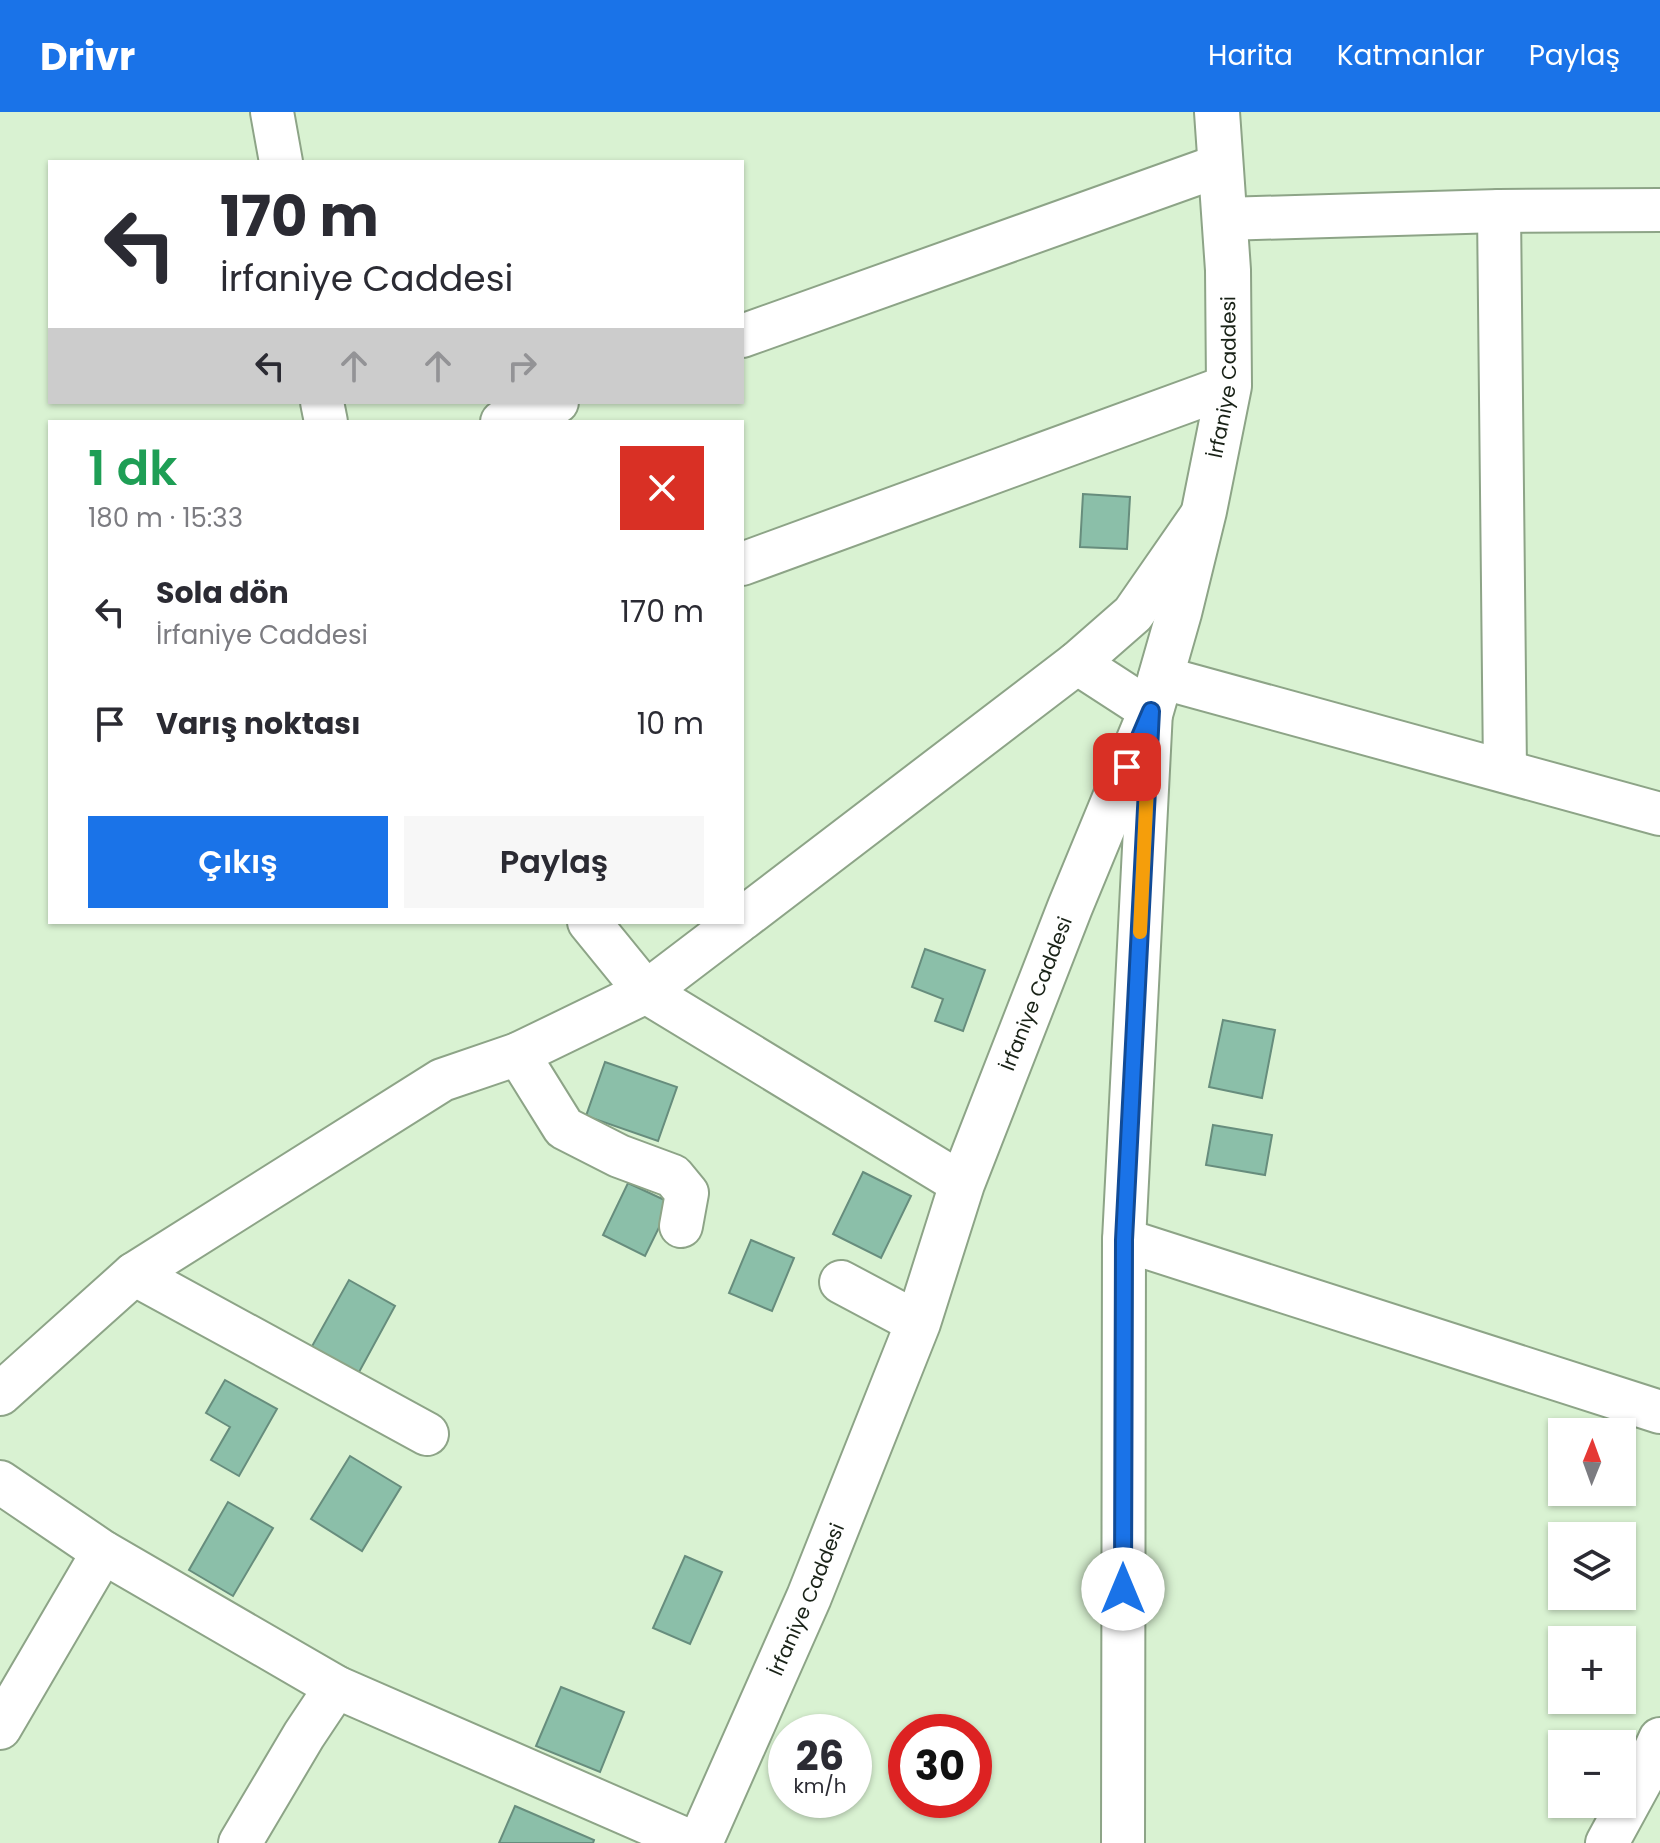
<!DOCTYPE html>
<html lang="tr">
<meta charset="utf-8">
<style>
:root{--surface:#fff;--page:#f7f7f7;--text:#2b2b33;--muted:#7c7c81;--accent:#1a73e8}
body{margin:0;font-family:Poppins,sans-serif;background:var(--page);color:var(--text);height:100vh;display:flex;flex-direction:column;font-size:30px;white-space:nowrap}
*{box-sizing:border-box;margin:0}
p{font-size:26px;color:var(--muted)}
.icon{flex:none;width:44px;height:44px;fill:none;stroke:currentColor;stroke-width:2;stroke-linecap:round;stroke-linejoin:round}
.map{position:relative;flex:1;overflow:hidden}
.sheet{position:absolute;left:48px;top:308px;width:696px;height:504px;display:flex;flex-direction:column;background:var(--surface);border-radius:0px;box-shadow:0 2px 6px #0004}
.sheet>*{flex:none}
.banner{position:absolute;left:48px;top:48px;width:696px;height:244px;border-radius:0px;box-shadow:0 2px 6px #0004;background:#fff;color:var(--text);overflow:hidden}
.needle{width:52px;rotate:1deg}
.fabs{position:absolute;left:1548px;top:1306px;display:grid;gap:16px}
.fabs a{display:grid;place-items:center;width:88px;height:88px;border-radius:0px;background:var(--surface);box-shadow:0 2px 6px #0004;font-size:40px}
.speed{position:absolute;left:768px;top:1602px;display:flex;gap:16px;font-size:40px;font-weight:700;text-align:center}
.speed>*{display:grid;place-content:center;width:104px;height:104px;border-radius:50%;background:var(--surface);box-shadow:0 2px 6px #0004;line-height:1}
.speed small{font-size:20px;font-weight:400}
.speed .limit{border:12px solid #d22;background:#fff;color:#111}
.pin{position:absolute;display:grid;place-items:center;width:68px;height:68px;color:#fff;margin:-34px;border-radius:16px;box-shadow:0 4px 12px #0006}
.me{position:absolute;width:88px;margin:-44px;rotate:0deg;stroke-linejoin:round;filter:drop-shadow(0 0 6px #0008)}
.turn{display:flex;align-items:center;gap:28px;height:168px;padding:0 40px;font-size:36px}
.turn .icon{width:104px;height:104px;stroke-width:2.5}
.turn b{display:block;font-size:56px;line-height:68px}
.lanes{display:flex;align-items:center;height:76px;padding:0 40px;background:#0003;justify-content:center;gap:40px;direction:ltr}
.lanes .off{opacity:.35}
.round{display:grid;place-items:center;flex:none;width:84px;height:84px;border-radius:0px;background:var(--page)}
.overview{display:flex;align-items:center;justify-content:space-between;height:136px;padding:0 40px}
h1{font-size:48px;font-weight:600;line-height:60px;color:#1e9e55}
.button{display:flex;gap:16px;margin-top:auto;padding:16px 40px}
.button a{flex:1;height:92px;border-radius:0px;background:var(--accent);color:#fff;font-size:32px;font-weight:600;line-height:92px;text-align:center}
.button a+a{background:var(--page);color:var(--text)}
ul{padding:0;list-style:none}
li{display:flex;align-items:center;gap:24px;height:112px;padding:0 40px}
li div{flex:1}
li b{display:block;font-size:30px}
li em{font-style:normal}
header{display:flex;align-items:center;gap:48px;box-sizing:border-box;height:112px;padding:0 40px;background:var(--accent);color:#fff}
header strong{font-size:38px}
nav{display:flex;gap:44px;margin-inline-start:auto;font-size:28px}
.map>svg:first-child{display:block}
</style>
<header>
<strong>Drivr</strong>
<nav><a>Harita</a><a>Katmanlar</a><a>Paylaş</a></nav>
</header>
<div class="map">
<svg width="1660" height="1731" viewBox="0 0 1660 1731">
<rect width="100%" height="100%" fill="#d9f2d2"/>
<g fill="#8bbfa9" stroke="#678d7d" stroke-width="2">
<path d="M1083,382l47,3 -3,52 -47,-2z"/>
<path d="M925,837l60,21 -22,61 -28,-10 8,-22 -31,-12z"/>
<path d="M1223,908l52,10 -13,68 -53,-11z"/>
<path d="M605,950l72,25 -19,54 -72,-25z"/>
<path d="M1213,1013l59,10 -7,40 -59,-10z"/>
<path d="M863,1060l48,24 -30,62 -48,-24z"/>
<path d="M628,1071l43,20 -26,53 -42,-21z"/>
<path d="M751,1128l43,18 -22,53 -43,-18z"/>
<path d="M349,1168l46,26 -37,68 -47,-26z"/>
<path d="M225,1268l52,29 -38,67 -28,-16 19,-33 -24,-14z"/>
<path d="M350,1344l51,31 -39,64 -51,-32z"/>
<path d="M228,1390l45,26 -40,68 -44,-26z"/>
<path d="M685,1444l37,16 -32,72 -37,-16z"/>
<path d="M561,1575l63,25 -24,60 -64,-26z"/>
<path d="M515,1694l79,34 -1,3h-94z"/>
</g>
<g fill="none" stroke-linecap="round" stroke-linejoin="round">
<defs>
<g id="minor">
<path d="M272,0l9,50"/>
<path d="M1499,99l6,560"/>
<path d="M1224,107l275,-8 161,-1"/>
<path d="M742,224l479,-171"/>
<path d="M322,290l4,20"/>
<path d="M502,310l55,-20"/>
<path d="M742,452l487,-178"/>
<path d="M1077,551l74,48 -27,529 -1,603"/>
<path d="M1160,565l500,137"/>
<path d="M742,807l335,-256 56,-49 68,-98"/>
<path d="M589,810l57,70 316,192"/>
<path d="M518,942l46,74 55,28 54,20 14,17 -6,33"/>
<path d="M1124,1128l536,172"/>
<path d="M134,1162l293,160"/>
<path d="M841,1170l77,41"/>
<path d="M0,1282l134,-120 308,-194 76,-26 128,-62 92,-70"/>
<path d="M0,1370l103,70 233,135 358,156"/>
<path d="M0,1616l103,-176"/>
<path d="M240,1731l64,-108 32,-48"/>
<path d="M1607,1731l36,-66 17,-38"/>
</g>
<g id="major">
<path id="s1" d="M700,1731l109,-246 109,-274 44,-139 108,-277 81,-196 28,-98 25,-102 25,-125 -1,-116 -11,-158"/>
</g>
</defs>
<use href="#minor" stroke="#8da487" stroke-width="46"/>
<use href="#major" stroke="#8da487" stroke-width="48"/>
<use href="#minor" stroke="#fff" stroke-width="42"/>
<use href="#major" stroke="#fff" stroke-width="44"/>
</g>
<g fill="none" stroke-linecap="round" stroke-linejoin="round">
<defs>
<path id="route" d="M1123,1477l1,-349 27,-529 -24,56"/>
</defs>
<use href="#route" stroke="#114b97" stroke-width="20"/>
<use href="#route" stroke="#1a73e8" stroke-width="14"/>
<path stroke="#f59e0b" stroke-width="14" d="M1140,820l9,-188"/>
</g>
<g text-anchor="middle" stroke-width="7" stroke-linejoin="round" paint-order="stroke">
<g font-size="20" fill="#192217" stroke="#e6ffdf">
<text dy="7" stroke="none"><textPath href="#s1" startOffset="1562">İrfaniye Caddesi</textPath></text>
<text dy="7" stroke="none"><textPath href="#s1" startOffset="914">İrfaniye Caddesi</textPath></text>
<text dy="7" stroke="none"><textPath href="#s1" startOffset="266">İrfaniye Caddesi</textPath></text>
</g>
</g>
</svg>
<div class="fabs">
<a><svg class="needle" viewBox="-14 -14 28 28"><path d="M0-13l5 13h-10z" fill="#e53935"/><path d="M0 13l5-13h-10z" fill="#7c7c81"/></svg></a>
<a><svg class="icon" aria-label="layers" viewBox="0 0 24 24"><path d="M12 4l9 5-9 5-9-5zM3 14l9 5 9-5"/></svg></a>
<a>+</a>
<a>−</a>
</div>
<div class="speed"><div>26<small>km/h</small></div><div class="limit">30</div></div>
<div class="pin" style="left:1127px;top:655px;background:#d93025"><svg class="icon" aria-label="arrive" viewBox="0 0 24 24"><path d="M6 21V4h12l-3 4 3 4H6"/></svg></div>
<svg class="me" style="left:1123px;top:1477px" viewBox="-20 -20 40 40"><circle r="19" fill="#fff"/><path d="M0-13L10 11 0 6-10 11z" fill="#1a73e8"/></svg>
<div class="banner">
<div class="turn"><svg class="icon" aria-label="left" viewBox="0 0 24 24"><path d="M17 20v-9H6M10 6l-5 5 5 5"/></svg><div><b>170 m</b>İrfaniye Caddesi</div></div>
<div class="lanes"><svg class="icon" aria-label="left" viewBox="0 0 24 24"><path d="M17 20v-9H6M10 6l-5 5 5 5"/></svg><svg class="icon off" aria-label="ahead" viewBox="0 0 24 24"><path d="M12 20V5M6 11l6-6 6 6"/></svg><svg class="icon off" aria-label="ahead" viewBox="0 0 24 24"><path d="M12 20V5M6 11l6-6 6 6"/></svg><svg class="icon off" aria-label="right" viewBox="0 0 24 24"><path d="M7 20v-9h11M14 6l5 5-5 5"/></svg></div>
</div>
<section class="sheet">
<div class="overview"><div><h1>1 dk</h1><p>180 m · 15:33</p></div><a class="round" style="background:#d93025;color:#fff"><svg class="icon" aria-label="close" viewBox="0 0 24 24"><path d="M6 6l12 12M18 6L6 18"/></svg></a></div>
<ul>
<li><svg class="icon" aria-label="left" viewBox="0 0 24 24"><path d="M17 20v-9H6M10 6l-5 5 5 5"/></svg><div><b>Sola dön</b><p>İrfaniye Caddesi</p></div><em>170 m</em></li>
<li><svg class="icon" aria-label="arrive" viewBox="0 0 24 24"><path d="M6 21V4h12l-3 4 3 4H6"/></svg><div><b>Varış noktası</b></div><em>10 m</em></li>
</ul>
<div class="button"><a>Çıkış</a><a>Paylaş</a></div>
</section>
</div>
